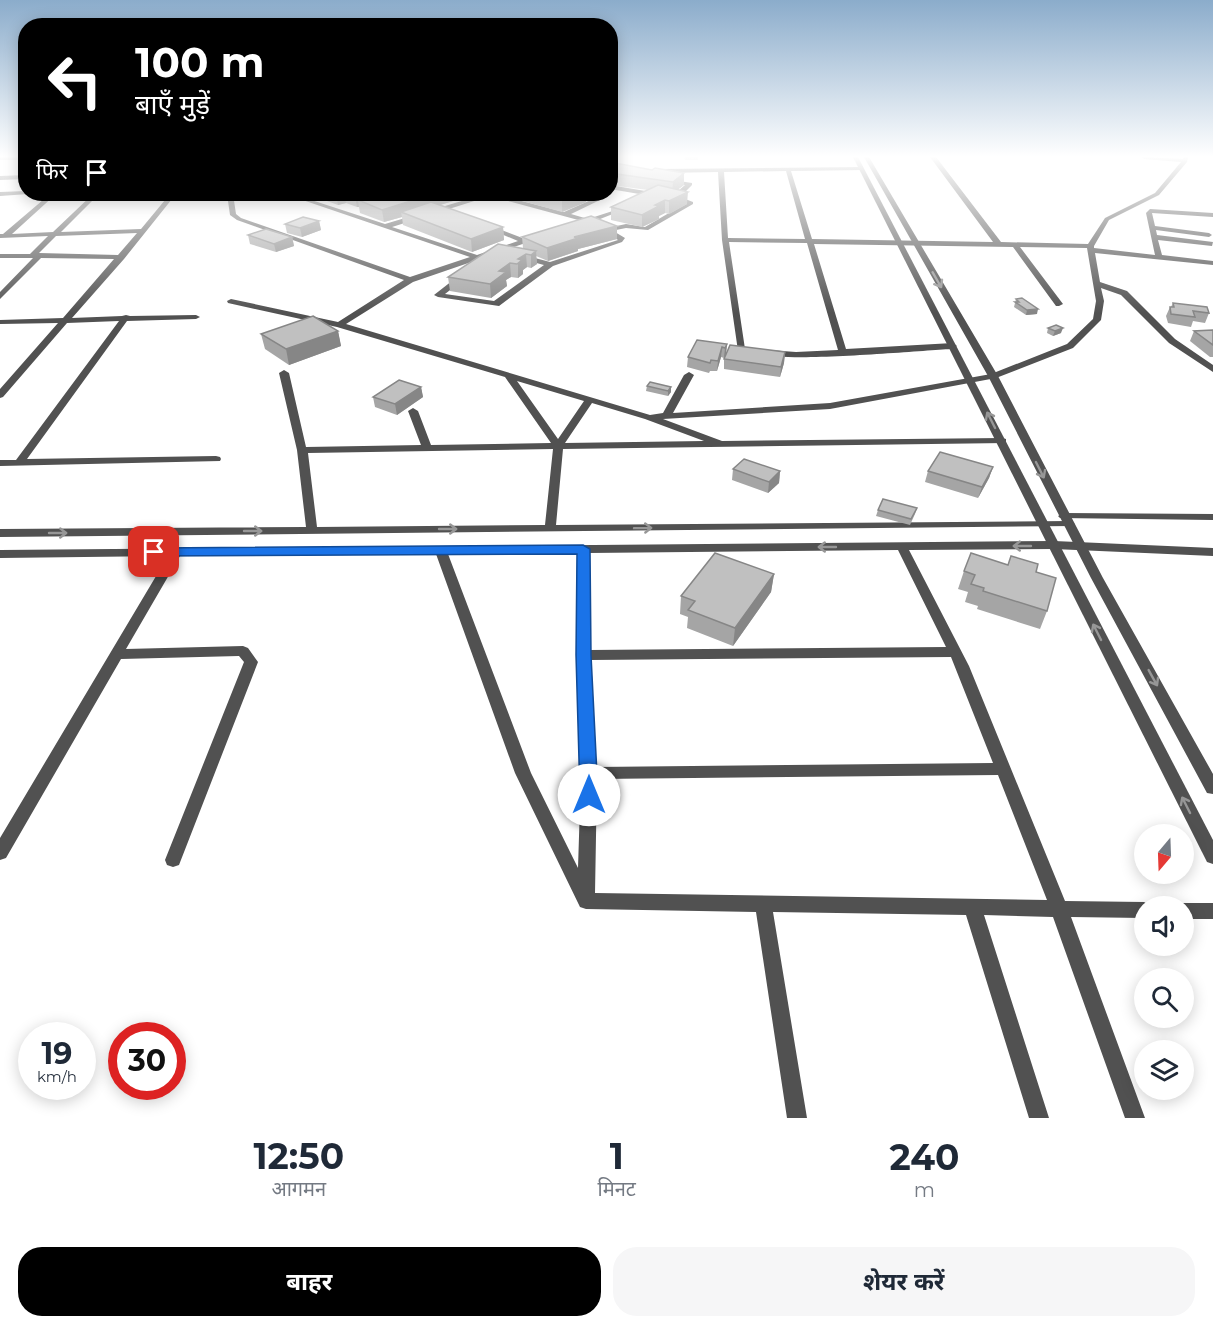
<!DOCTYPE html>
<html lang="hi">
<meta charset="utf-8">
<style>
:root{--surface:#fff;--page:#f6f6f7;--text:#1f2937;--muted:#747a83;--accent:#000}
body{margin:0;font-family:Montserrat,"Noto Sans Devanagari",sans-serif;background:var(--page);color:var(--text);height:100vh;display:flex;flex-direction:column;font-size:22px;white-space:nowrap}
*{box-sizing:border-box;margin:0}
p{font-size:20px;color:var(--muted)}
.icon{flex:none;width:33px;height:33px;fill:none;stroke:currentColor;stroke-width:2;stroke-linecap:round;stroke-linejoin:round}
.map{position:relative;height:1118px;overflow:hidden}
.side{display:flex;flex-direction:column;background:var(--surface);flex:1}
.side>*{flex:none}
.top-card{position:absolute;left:18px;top:18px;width:600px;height:183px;border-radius:24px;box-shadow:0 3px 15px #0003;background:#000;color:#fff;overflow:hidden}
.needle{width:39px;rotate:199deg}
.fabs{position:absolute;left:1134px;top:824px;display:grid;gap:12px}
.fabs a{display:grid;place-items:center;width:60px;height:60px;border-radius:50%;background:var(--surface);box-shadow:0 3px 15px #0003;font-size:30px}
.speed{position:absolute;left:18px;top:1022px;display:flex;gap:12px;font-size:30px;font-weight:700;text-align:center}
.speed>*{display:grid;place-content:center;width:78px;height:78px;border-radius:50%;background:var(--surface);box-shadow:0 3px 15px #0003;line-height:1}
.speed small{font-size:15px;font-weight:400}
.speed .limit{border:9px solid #d22;background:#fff;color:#111}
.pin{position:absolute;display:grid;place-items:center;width:51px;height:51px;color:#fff;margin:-26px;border-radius:12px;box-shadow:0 3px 9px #0006}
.me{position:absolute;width:66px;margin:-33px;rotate:0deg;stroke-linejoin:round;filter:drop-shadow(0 0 4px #0008)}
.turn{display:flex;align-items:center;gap:21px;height:126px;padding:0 18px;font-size:27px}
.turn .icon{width:78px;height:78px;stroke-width:2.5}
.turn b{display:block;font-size:42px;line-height:51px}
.then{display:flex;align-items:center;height:57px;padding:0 18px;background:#0003;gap:12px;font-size:22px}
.eta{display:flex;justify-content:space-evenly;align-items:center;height:102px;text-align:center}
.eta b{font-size:36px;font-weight:700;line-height:42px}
.cta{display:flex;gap:12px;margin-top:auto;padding:12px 18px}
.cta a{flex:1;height:69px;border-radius:24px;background:var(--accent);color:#fff;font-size:24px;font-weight:700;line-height:69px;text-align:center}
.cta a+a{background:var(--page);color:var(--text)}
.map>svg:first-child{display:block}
</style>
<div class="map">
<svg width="1213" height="1118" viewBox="0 0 1213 1118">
<rect width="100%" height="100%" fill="#fff"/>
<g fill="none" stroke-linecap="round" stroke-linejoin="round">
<path fill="#515151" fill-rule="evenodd" d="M1064,513l149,1v6l-153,-2 -2,-2z"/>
<g fill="#515151" fill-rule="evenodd">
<path d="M930,157h6l65,85 87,2 17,-26 50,-25 26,-31 -37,-3 -2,-2 41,2 1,-2h4l-1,5 -28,33 -50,25 -15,26v2l61,7 -9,-42 4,-4 63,4v4l-61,-4 3,13 54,7 3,2 -3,2 -53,-7 1,5 56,7 -1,4 -54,-6 4,15 51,6v4l-118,-12 5,29 27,9 48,48 38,26v7l-44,-29 -48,-48 -20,-7 3,13 -3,19 -28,28 -77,30 -166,31 -167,10 59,22 280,-3 4,1v4l-443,6 -7,76 513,-4 6,3 -2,2 -1073,11v-8l306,-2 -9,-77 -18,-77 5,-3 5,3 17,74 115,-2 -13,-34 5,-3 5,3 13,34 120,-2 -46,-66 -168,-50 -109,-24 -1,-2 4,-2 107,23 66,-42 -167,-60 -7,-5 -3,-21h6l3,20 5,4 169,59 60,-20 -185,-63h8l92,30 100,-30h9l70,18 27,-12 -17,-6h8l18,6 -29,14 17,5 40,-13v2l-33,13 -1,2 -11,2 -3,-2 2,-2 -92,-25 -98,31 85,28 41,-14 -31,-13v-2h4l34,13 15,-3v2l-35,12 45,12 68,-22 -10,-7 4,-6 14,-3 19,3 41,-24 -15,-6 14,-12 -19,-4v-2l26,4v2l-12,12 13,5v2l-45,26 -22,-2 -10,2 -1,2 10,6 -3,4 -69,24 -54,40 -61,-9 -4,-2 46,-36 -67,23 -67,42 304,91 13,-2 21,-38 5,-3 5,3 -21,38 157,-10 161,-29 76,-30 26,-25 3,-18 -9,-53 -67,-1 43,57 -4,2h-3l-43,-59 -199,-3 32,105 107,-6 4,3 -4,3c-29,1 -174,15 -189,4l4,-3 28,2 42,-2 -31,-107 -78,-1 16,107 -7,2 -16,-111 -4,-68 -59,1 -3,-2 3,-2 202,-2 2,3 -72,1 21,68 181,3zM786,171l19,68 -77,-1 -4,-66zM498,253l46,12 -50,36 -49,-7zM517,381l67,20 -26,38zM592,403l53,16 59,22 -139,2zM553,449l-8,76 -228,2 -9,-74z"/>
<path d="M26,175v4l-26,1v-4z"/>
<path d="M610,185l47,8 3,2 -3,2 -47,-8z"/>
<path d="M26,191v3h2l-28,2v-4z"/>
<path d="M50,194h6l-44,40 41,-2 40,-38h6l-38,38 80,-3 29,-35h6l-52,65 -52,59 50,-2 4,-1 4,1 66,-1 4,2 -4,2 -69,2 -100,138 189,-3 4,1 1,2 -1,2 -220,5v-6h16l103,-139 -52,2 -64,74 -3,1v-9l58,-66 -58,1v-4l63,-2 51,-59 -73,-1 -41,41v-7l33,-34h-33v-4h30l18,-18 -48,2v-4h3zM137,233l-19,22 -79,-2 17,-17z"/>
<path d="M1054,541l159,7v8l-159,-7 -145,1 60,116 96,235 79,1 7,4h-7v12l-73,-1 74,201h-20l-72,-201 -69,-2 65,203h-20l-63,-203 -193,-3 34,206h-20l-31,-206 -170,-3 -6,-2 -65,-134 -79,-219 -256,2 -54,93 117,-3 5,2 10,14 -79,203 -6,2 -6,-2 -2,-5 79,-198 -5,-6 -118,3 -115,199 -6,2v-22l168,-282 -168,2v-8zM898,550l48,97 -356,3 -1,-97zM577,553l-1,102 5,118 -3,95 -47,-95 -83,-219zM951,657l42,106 -397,4 -6,-107zM998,775l49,125 -452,-7 2,-114z"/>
<path d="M1184,903h29v16h-29v-13h-7z"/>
</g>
<g fill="#515151" fill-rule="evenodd">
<rect x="0" y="157" width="26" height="3"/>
<path d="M853,157h5l355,683v24l-6,-2z"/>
<path d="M864,157h5l129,219 105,202 110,196v20l-6,-1 -116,-215 -103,-202z"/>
</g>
</g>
<g fill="#a5a5a5">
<path d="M684,157h14v3h-13z"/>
<path d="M610,162l42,8 32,3v12l-7,5 10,14 -18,10 -4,-1 -6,3v3l-17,8 -31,-7v-13l37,-17 -38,-5z"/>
<path d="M321,194h59l86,3 -27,8 64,22 1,13 -32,12 -69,-27 -1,-8 -18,5 -24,-9 -1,-6h-2l-11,-4 -8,2 -11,-4 -1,-6z"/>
<path d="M497,194h89v8l-24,10z"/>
<path d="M319,221l2,9 -19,7 -15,-4 -2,-9z"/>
<path d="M617,226v13l-39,10v2l-30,10 -12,-5 1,8 -6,4 -4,-1 -4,3v4l-5,4 -7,-1 -5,3 1,6 -16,12 -41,-7 -2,-14 75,-29 -1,-11z"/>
<path d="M248,235l44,2 2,9 -18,6 -26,-8z"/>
<path d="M1016,299l21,15 -11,1 -12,-8z"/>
<path d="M1173,303l36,10 -4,10 -12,-2 -2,6 -23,-4 -2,-7 4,-9h1z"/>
<path d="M1048,328l13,5 -8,3 -6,-3z"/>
<path d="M1213,330v27h-3l-20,-16 4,-10z"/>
<path d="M338,331l3,15 -52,19 -24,-16 -4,-15z"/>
<path d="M727,344l-1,10 -2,4 -3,-1 -4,14h-7l-1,2 -22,-6 1,-10z"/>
<path d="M785,352l-1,11 -4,14 -56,-8v-10z"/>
<path d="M650,382l21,10 -3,4 -22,-5 1,-5z"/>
<path d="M421,387l2,10 -26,18 -22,-8 -2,-10z"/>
<path d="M993,467l-4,11 -11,20 -53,-16 3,-11z"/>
<path d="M733,469l47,2 -1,12 -11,10 -36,-13z"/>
<path d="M917,508l-2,6 -5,11 -34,-9 2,-6z"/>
<path d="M964,571l72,1 11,39 -7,18 -63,-20 1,-3 -13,-4 3,-10 -10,-3z"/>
<path d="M774,574l-3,18 -38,54 -46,-18 1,-11 -8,-3 1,-18z"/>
</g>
<g fill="#868686">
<path d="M684,173v12l-12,9 1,-12z"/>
<path d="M688,192l-1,12 -18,10v-13z"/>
<path d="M336,194h8l2,9 -8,2z"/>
<path d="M353,194h10l1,6h-6l1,7h-2l-2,-12z"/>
<path d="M370,194h9l1,6 -9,3z"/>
<path d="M436,194h30v3l-32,10 -33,5 1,5 -18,5 -2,-12 29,-11z"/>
<path d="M576,194h10v8l-24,10v-13z"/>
<path d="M665,200v13l-6,3v3l-17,8v-12l13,-10z"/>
<path d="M319,221l2,9 -19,7 -2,-9z"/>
<path d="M617,226v13l-39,10v2l-30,10 -1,-13 27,-11z"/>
<path d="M503,227l1,13 -32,12 -1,-13z"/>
<path d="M292,237l2,9 -18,6 -2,-8z"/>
<path d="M536,251l1,13 -6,4v-13z"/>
<path d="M526,254l1,13 -4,3v4l-5,4v-19z"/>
<path d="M510,263l1,14 -5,3 1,6 -16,12 -1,-14 9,-13z"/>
<path d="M1038,309l-1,5 -11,1 1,-5z"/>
<path d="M1063,328l-2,5 -8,3 2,-5z"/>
<path d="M338,331l3,15 -52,19 -3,-16z"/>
<path d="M727,344l-1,10 -2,4 1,-10z"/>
<path d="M722,347l-1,10 -4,14 1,-10z"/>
<path d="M785,352l-1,11 -4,14 1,-10z"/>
<path d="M421,387l2,10 -26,18 -2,-11z"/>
<path d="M671,387v5l-3,4v-5z"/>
<path d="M993,467l-4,11 -11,20 4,-11z"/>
<path d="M780,471l-1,12 -11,10 1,-11z"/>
<path d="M774,574l-3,18 -38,54 2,-18z"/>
</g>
<g fill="#c0c0c0" stroke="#868686" stroke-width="1.5">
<path d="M610,162l42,8 3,-2 29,5 -11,9 -63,-9z"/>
<path d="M658,185l30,7 -19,9 -4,-1 -10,5 4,1 -17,9 -31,-8z"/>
<path d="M382,194h54l-25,5 3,1 -32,10 -24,-10z"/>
<path d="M540,194h36l-14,5z"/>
<path d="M431,202l72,25 -32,12 -70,-27z"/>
<path d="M591,216l26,10 -43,11 4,1 -31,10 -25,-11z"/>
<path d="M303,217l16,4 -19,7 -15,-4z"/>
<path d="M266,229l26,8 -18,7 -26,-9z"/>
<path d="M498,244l38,7 -5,4 -5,-1 -8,5 4,1 -5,4 -7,-1 -11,8 7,1 -16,12 -42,-7z"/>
<path d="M1022,298l16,11 -11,1 -12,-8h4l-3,-3z"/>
<path d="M1173,303l34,4 2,6 -16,-2 2,6 -24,-3 -1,-7h4z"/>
<path d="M313,316l25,15 -52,18 -25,-15z"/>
<path d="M1056,325l7,3 -8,3 -7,-3z"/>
<path d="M1213,330v15l-19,-14z"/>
<path d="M697,340l30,4 -2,4 -3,-1 -4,14 -7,-1 -1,3 -22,-6z"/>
<path d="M730,345l55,7 -4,15 -57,-8z"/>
<path d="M399,380l22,7 -26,17 -22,-7z"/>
<path d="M650,382l21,5 -3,4 -21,-5z"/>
<path d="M940,452l53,15 -11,20 -54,-16z"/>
<path d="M744,459l36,12 -11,11 -36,-13z"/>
<path d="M883,499l34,9 -6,11 -33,-9z"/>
<path d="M715,553l59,21 -39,54 -47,-18 7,-9 -14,-5z"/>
<path d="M971,553l37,12 3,-9 27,8 -2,8 20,6 -9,33 -64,-20 1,-3 -13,-4 4,-9 -11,-4z"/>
</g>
<defs><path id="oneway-shaft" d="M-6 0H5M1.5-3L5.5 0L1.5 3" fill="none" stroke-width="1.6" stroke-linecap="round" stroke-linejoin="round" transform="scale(1.5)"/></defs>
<g stroke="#979797">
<use href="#oneway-shaft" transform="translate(937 280) rotate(60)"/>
<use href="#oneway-shaft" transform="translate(991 420) rotate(-117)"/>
<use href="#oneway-shaft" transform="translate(1040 470) rotate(63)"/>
<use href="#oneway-shaft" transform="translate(643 528) rotate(-1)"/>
<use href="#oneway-shaft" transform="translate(448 529)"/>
<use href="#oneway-shaft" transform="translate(253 531)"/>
<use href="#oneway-shaft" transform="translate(58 533)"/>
<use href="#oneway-shaft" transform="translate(1022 546) rotate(180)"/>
<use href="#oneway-shaft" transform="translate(827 547) rotate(180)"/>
<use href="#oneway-shaft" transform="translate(1097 632) rotate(-117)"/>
<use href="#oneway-shaft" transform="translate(1153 678) rotate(61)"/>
<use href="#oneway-shaft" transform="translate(1186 805) rotate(-117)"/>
</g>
<linearGradient id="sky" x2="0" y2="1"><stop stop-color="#8baccb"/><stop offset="0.5" stop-color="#fff"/><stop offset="1" stop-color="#fff" stop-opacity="0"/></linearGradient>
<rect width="1213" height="313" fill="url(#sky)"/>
<path fill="#1a73e8" stroke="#114b97" stroke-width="1.5" d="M583,545l7,4 1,106 7,140 -3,5 -6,2 -7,-2 -2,-5 -4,-140 1,-101 -423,2 -7,-4 7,-4z"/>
</svg>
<div class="fabs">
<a><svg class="needle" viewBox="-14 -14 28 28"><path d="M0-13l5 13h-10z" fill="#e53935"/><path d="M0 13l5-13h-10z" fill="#747a83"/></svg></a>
<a><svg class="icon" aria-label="sound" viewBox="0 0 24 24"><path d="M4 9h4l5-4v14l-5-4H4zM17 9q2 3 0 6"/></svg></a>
<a><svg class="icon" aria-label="search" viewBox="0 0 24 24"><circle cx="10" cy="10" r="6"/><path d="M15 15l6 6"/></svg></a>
<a><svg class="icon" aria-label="layers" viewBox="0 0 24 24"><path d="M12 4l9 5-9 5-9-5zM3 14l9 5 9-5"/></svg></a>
</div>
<div class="speed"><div>19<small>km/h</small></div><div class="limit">30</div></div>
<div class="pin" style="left:154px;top:552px;background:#d93025"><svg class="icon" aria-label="arrive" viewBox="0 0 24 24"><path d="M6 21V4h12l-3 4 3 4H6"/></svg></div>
<svg class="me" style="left:589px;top:795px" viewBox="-20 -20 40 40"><circle r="19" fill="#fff"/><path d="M0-13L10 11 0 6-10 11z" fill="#1a73e8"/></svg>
<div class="top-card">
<div class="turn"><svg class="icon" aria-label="left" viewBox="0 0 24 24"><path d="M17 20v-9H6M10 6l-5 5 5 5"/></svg><div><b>100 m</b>बाएँ मुड़ें</div></div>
<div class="then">फिर<svg class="icon" aria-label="arrive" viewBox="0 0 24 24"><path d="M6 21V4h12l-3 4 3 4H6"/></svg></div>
</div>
</div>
<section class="side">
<div class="eta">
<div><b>12:50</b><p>आगमन</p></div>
<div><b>1</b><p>मिनट</p></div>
<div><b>240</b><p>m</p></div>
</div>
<div class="cta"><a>बाहर</a><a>शेयर करें</a></div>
</section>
